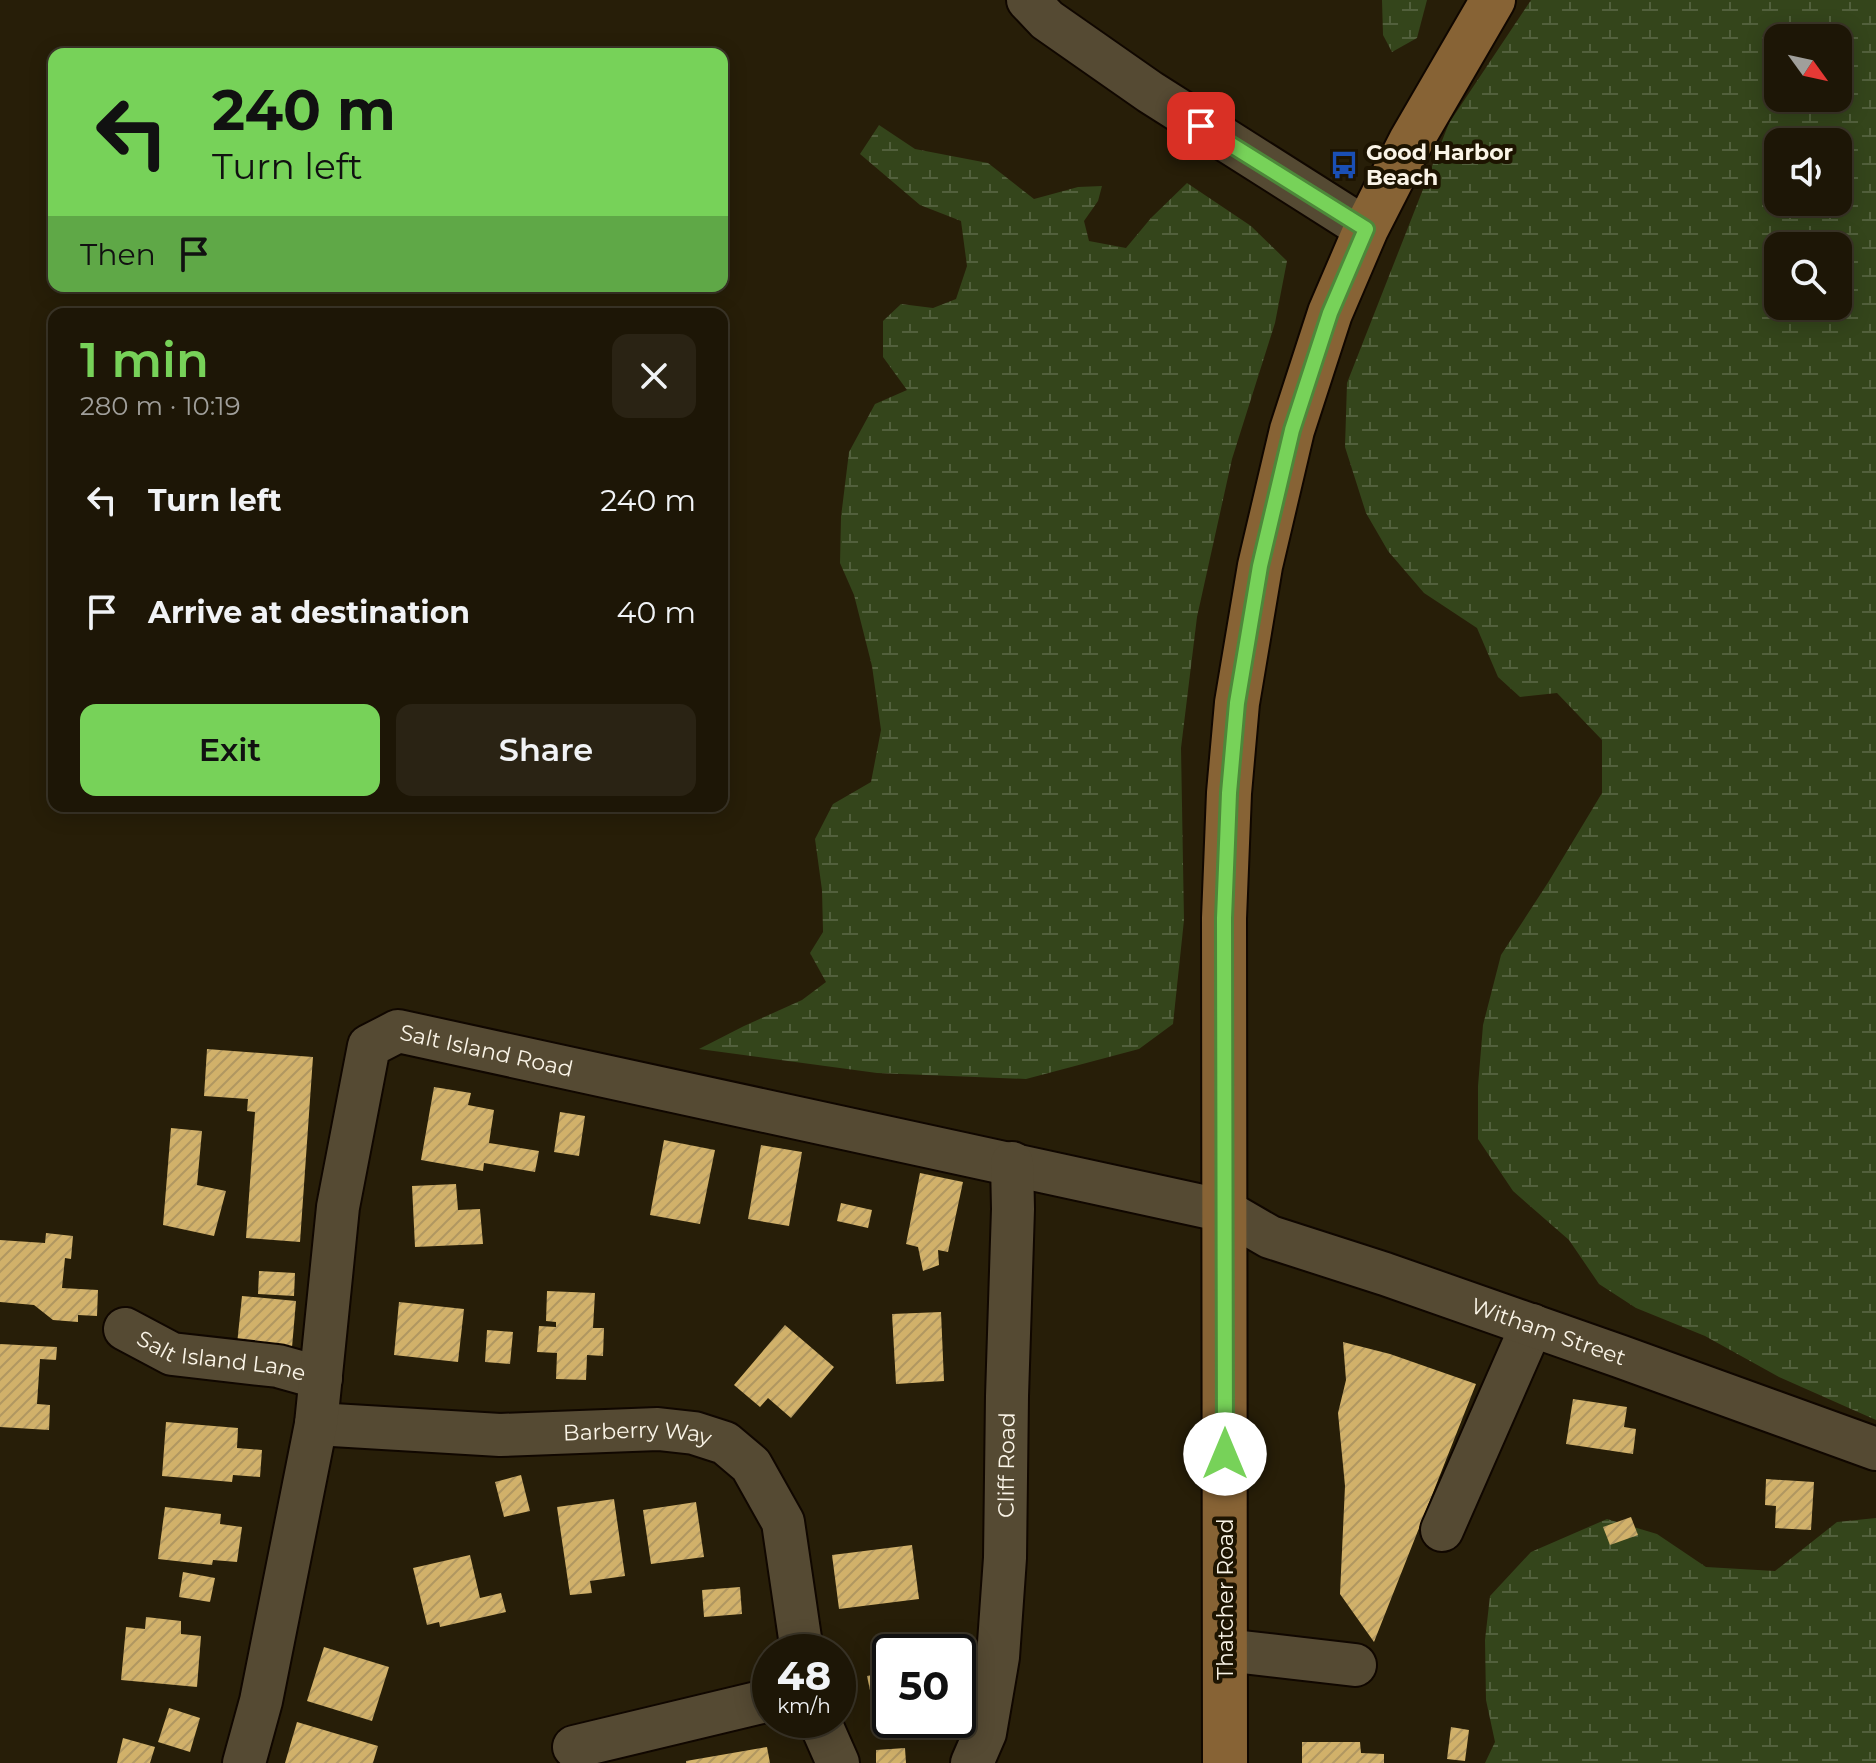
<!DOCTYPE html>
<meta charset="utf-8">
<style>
:root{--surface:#1d1606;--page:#2a2314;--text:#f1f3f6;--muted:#a09f9b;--line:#3b3528;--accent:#77d259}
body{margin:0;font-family:Montserrat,sans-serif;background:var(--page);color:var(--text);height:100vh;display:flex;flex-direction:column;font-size:30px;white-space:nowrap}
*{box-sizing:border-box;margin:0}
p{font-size:26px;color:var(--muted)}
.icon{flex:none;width:44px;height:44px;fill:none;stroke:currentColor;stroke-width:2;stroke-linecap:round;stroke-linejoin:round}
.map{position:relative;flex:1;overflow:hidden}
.drawer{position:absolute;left:48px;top:308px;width:680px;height:504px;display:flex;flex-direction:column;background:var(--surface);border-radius:16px;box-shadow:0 4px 20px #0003,0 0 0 2px var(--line)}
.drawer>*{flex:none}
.top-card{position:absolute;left:48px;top:48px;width:680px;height:244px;border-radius:16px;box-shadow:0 4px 20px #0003,0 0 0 2px var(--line);background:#77d259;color:#111;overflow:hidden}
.needle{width:52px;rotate:123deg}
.tools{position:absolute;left:1764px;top:24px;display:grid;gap:16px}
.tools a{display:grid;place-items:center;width:88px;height:88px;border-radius:16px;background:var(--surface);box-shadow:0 4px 20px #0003,0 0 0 2px var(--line);font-size:40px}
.speed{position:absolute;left:752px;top:1634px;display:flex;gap:16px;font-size:40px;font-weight:700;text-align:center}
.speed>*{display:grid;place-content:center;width:104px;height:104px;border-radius:50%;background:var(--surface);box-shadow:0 4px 20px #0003,0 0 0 2px var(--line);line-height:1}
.speed small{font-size:20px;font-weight:400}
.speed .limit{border:4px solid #111;border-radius:12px;background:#fff;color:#111}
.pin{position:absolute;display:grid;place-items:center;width:68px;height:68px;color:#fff;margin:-34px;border-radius:16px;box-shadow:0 4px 12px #0006}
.me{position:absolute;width:88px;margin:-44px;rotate:0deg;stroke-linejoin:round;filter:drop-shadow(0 0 6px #0008)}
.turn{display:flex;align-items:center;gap:28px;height:168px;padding:0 32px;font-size:36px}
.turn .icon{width:104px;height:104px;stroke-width:2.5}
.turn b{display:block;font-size:56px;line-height:68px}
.then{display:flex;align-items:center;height:76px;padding:0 32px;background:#0003;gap:16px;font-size:30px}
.round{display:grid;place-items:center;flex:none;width:84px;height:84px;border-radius:16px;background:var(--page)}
.summary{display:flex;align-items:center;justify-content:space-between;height:136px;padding:0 32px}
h1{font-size:48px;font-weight:600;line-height:60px;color:var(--accent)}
.button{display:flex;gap:16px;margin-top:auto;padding:16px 32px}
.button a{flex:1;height:92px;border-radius:16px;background:var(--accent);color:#111;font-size:32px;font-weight:600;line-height:92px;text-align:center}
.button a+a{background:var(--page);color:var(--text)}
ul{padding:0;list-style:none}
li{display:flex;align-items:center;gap:24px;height:112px;padding:0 32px}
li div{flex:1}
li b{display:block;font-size:30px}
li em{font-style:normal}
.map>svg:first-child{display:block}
</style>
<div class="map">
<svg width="1876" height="1763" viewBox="0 0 1876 1763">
<defs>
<pattern id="wetland-marsh" width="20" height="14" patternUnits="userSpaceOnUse" patternTransform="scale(2)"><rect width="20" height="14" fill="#34451b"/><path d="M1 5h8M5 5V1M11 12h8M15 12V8" fill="none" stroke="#52603c"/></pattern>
<pattern id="building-hatch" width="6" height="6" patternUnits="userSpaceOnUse" patternTransform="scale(2)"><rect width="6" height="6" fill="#d1b16a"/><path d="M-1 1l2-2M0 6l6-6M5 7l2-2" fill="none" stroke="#b09761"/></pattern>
</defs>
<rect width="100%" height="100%" fill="#271e08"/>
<g fill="url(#wetland-marsh)" fill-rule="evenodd">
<path d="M1382,0h45l-10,38 -25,14 -9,-17z"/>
<path d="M1531,0h345v1420l-97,-43 -74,-41 -69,-28 -37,-24 -30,-44 -56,-49 -35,-52v-53l5,-61 18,-70 48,-74 53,-88v-53l-45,-47 -37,4 -22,-20 -21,-49 -53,-35 -36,-42 -22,-38 -21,-66 2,-64 102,-260zM1778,38h60v60h-60zM1778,142h60v60h-60zM1778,246h60v60h-60z"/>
<path d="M879,125l36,24 73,14 46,36 44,-12 24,-1 -4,15 -14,20 5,20 37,7 25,-30 36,-35 64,43 36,35 -12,62 -43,136 -35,158 -16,131 3,172 -11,104 -34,25 -113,30 -149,-6 -178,-24 45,-23 58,-26 24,-18 -16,-29 13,-21 -1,-42 -7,-51 18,-35 38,-22 10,-52 -9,-64 -18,-71 -14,-32 1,-46 8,-65 26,-48 32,-14 -24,-33v-36l18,-17 32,4 23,-9 11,-33 -6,-45 -41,-16 -60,-51z"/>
<path d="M1876,1518v245h-391l10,-21 -9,-42 -1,-60 5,-44 41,-44 76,-33 50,15 49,33 69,4 62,-49z"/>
</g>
<g fill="url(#building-hatch)">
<path d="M207,1049l106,8 -13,185 -54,-4 9,-126 -8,-1 1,-12 -44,-3z"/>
<path d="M434,1087l37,6 -3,12 26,5 -5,33 50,8 -4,21 -51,-9 -1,8 -62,-11z"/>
<path d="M560,1112l25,4 -6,40 -25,-4z"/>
<path d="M171,1128l31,3 -5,54 29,6 -12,45 -51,-11z"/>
<path d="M664,1140l51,10 -15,74 -50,-9z"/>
<path d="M761,1145l41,7 -13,74 -41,-7z"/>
<path d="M920,1173l43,9 -15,70 -10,-2 1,15 -16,6 -5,-24 -12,-3z"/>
<path d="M456,1184l2,26 22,-1 3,35 -68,3 -3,-61z"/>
<path d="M841,1203l31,7 -4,18 -31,-7z"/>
<path d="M46,1233l27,3 -2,23 -6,-1 -3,30 36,2 -1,26 -19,-1v7l-25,-2 -19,-15 -34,-3v-62l45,3z"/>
<path d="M259,1271l36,2 -1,23 -36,-2z"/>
<path d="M547,1291l48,2 -2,35h11l-1,28 -16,-1 -1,25 -30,-1 1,-26 -20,-1 2,-26 17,1v-5l-10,-1z"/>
<path d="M242,1296l54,5 -5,58 -55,-5z"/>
<path d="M399,1302l65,7 -6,53 -64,-7z"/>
<path d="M941,1312l3,69 -48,3 -4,-70z"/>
<path d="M785,1325l49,42 -43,51 -23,-20 -8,9 -26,-22z"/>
<path d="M487,1330l26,2 -3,32 -25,-2z"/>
<path d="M1343,1342l47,12 86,30 -102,258 -34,-48 5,-108 -7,-73 8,-33z"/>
<path d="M0,1344l57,3 -1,13 -16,-1 -3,45 13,1 -1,25 -49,-3z"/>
<path d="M1573,1399l54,8 -3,20 12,2 -3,25 -67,-10z"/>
<path d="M166,1422l72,6 -1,20 25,2 -2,27 -27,-2 -1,7 -70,-6z"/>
<path d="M521,1475l9,36 -26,6 -9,-35z"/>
<path d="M1766,1479l48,3 -3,48 -36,-2 1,-22 -11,-1z"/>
<path d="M614,1499l11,77 -35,5 2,12 -22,2 -13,-88z"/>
<path d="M696,1502l8,55 -53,7 -8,-54z"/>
<path d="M165,1507l56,7 -1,10 22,3 -5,35 -24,-2 -1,5 -54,-6z"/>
<path d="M1631,1517l7,18 -28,10 -7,-18z"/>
<path d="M912,1545l7,54 -80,10 -7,-54z"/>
<path d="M470,1555l10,43 21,-5 5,19 -66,15 -1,-5 -12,3 -14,-57z"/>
<path d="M183,1572l32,6 -5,24 -31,-5z"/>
<path d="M740,1587l2,27 -38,3 -2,-27z"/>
<path d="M146,1617l35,4v13l20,2 -4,51 -76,-7 5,-53 19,2z"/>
<path d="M324,1647l65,20 -17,54 -65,-20z"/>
<path d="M890,1671v50l-13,3 -10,-48z"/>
<path d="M169,1708l31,10 -10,34 -32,-10z"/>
<path d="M297,1722l81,24 -5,17h-88z"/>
<path d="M1451,1727l18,3 -4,31 -18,-2z"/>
<path d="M123,1738l32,9 -5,16h-33z"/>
<path d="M1302,1742h58l1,11 23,1v9h-82z"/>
<path d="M767,1747l3,16h-84v-2z"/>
<path d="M905,1748l1,15h-30v-13z"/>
</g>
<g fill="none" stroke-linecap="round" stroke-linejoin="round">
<defs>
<g id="minor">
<path d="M1028,0l19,20 103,72 216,137"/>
<path id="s1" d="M125,1329l47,25 106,12 43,12"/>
<path id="s2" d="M316,1424l184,11 158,-6 36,4 31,10 26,22 32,57 19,130"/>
<path d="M1442,1530l90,-205"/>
<path d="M1225,1650l130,15"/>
<path d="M819,1720l19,43"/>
<path d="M574,1747l196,-47"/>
<path id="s3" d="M244,1763l17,-62 55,-277 22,-217 31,-161 29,-15 827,180 45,26 115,37 234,82 257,93"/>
<path id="s4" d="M972,1763l13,-30 13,-76 7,-99 2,-162 6,-187 -1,-46"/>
</g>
<path id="major" d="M1225,1763l-1,-845 5,-125 8,-90 23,-137 32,-136 38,-117 36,-84 45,-88 82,-141"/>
</defs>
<use href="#minor" stroke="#100700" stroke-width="46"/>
<use href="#major" stroke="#100700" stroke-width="48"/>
<use href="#minor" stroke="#554a33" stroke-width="42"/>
<use href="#major" stroke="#876335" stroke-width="44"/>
</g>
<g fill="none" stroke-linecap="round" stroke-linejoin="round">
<defs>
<path id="route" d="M1201,126l165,103 -36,84 -38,117 -32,136 -23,137 -8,90 -5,125 1,536"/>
</defs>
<use href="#route" stroke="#4d883a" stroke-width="20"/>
<use href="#route" stroke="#77d259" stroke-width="14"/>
</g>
<defs>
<symbol id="bus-bare" viewBox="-9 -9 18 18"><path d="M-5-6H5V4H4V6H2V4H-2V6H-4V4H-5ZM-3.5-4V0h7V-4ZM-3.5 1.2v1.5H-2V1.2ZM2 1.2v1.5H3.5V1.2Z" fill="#1a4fb4" stroke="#1d1401" stroke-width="2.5" paint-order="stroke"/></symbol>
</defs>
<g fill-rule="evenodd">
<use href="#bus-bare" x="1324" y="145" width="40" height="40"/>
</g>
<g text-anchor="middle" stroke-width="8" stroke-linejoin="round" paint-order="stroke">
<g font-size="22" font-weight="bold" fill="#faf4e7" stroke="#1d1401" text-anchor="start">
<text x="1366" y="160">Good Harbor<tspan x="1366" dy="25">Beach</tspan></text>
</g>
<g font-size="22" fill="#faf4e7" stroke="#1d1401">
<text dy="8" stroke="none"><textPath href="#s3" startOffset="852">Salt Island Road</textPath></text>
<text dy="8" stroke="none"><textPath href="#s3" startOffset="1954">Witham Street</textPath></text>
<text dy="8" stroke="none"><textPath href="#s1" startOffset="102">Salt Island Lane</textPath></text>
<text dy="8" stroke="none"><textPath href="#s2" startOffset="322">Barberry Way</textPath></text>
<text dy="8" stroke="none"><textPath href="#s4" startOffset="302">Cliff Road</textPath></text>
<text transform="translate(1225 1599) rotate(-90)" y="8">Thatcher Road</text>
</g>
</g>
</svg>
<div class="tools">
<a><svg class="needle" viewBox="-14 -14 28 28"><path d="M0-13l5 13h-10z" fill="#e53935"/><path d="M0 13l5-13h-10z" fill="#a09f9b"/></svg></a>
<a><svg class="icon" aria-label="sound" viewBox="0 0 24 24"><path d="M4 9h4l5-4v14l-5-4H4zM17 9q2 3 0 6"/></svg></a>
<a><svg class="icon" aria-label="search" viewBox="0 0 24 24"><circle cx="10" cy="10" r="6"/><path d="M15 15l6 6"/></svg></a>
</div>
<div class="speed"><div>48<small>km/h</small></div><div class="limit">50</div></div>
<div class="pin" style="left:1201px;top:126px;background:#d93025"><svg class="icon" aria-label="arrive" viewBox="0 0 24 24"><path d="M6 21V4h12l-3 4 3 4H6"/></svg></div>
<svg class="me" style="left:1225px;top:1454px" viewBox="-20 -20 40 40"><circle r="19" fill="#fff"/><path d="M0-13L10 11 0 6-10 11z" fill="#77d259"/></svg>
<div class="top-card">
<div class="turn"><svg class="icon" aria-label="left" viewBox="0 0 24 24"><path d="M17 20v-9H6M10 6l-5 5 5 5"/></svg><div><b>240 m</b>Turn left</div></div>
<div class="then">Then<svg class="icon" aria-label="arrive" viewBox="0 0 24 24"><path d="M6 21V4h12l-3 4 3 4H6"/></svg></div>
</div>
<section class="drawer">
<div class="summary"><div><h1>1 min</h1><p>280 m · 10:19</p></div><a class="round"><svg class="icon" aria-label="close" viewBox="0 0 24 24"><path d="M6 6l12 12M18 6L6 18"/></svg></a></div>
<ul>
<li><svg class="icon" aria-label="left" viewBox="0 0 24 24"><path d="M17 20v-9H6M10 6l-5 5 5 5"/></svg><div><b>Turn left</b></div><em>240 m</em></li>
<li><svg class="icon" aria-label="arrive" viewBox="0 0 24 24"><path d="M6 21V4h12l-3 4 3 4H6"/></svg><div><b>Arrive at destination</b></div><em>40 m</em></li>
</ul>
<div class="button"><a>Exit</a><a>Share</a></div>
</section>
</div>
